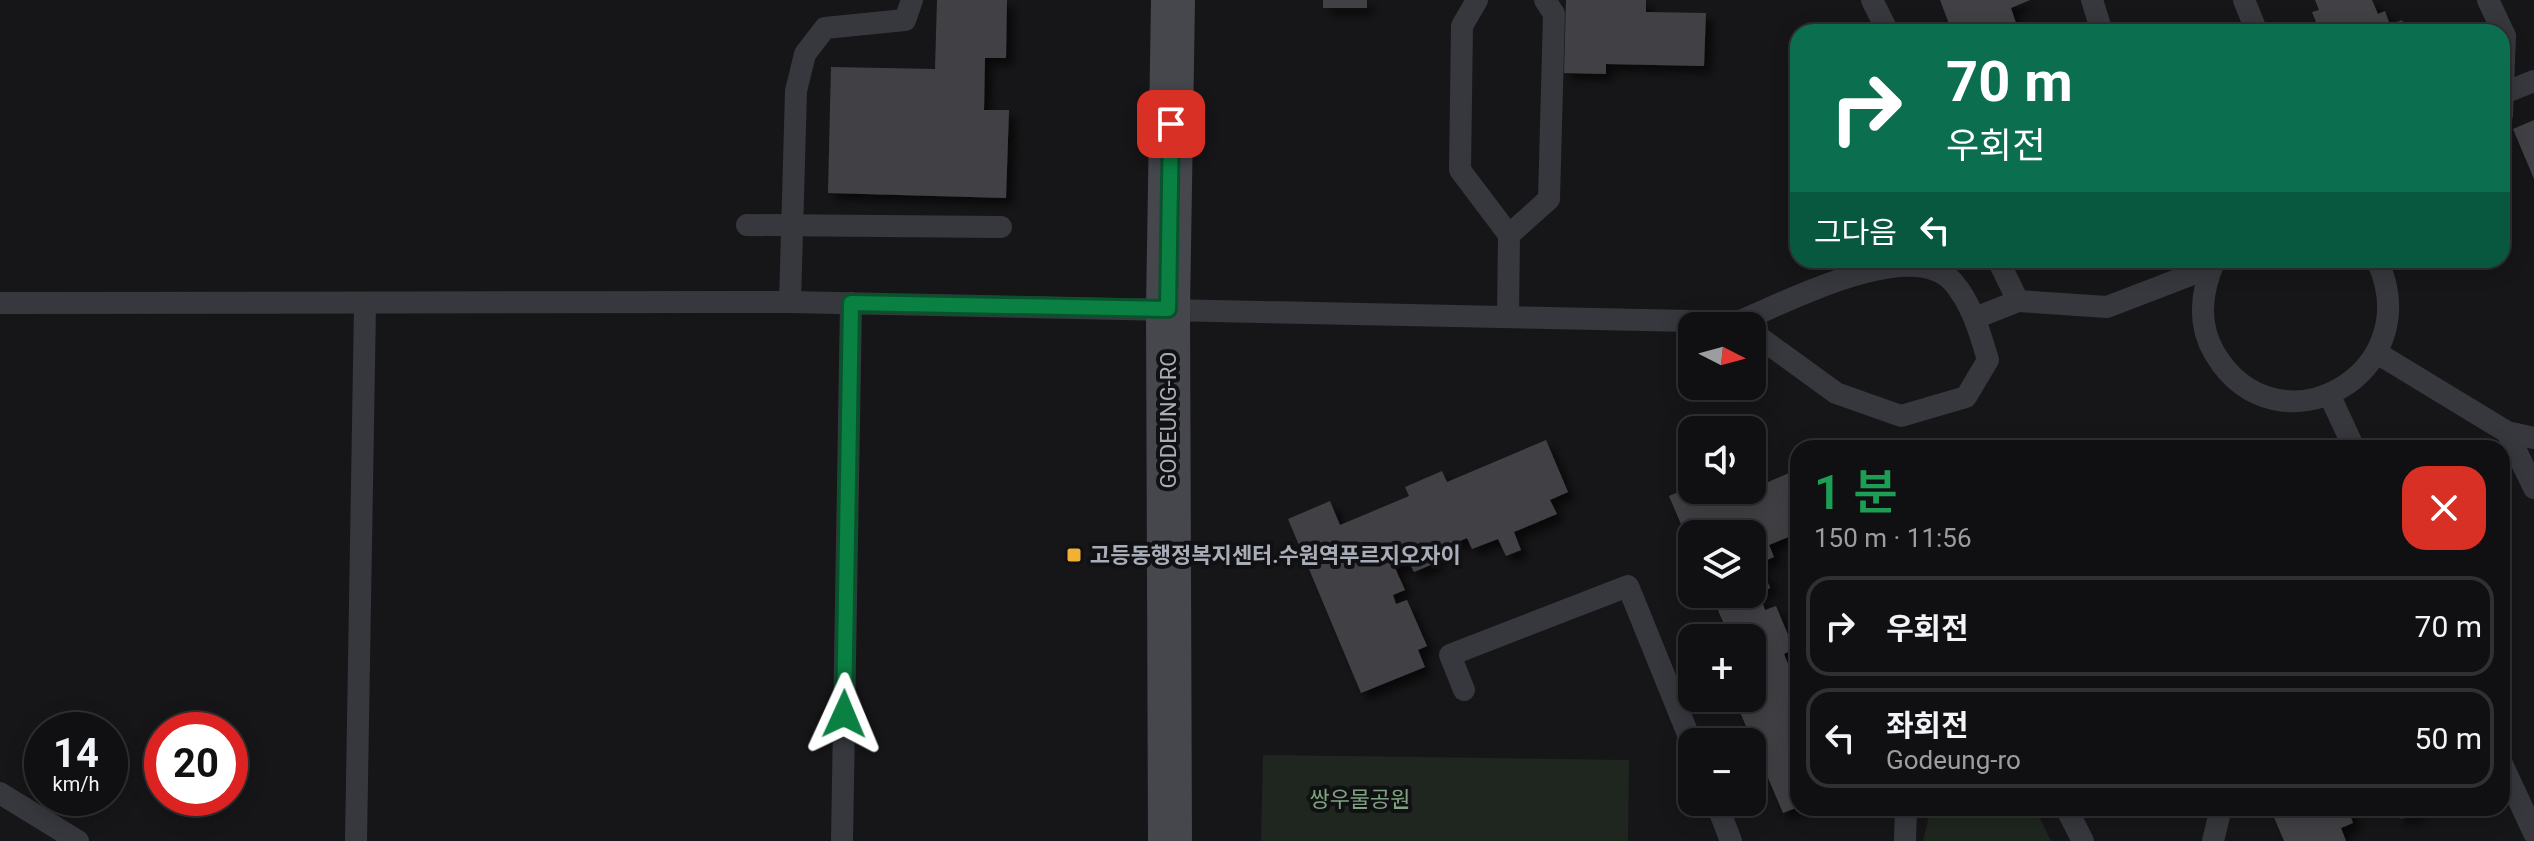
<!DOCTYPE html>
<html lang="ko">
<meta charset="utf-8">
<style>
:root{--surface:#101012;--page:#1e1e20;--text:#f1f3f6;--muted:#9c9d9f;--line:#303032}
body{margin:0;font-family:Roboto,"Noto Sans KR",sans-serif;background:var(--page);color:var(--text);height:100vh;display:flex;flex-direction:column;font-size:30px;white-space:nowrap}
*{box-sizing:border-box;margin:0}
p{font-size:26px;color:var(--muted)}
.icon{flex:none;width:44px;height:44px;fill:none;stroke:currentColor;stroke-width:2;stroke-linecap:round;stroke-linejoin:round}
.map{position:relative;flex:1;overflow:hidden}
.panel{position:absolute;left:1790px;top:440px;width:720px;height:376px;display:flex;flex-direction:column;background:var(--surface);border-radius:24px;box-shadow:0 4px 20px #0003,0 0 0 2px var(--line)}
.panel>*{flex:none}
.hud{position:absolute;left:1790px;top:24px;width:720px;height:244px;border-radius:24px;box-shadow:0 4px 20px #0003,0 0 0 2px var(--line);background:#0b6e4f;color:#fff;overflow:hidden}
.needle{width:52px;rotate:96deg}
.buttons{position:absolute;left:1678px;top:312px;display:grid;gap:16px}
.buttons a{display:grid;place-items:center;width:88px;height:88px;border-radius:16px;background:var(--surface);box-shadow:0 4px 20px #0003,0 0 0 2px var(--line);font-size:40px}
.speed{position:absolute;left:24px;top:712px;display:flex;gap:16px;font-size:40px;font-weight:700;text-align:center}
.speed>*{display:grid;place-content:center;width:104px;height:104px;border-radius:50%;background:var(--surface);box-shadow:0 4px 20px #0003,0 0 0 2px var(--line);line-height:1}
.speed small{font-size:20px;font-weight:400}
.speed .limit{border:12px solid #d22;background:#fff;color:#111}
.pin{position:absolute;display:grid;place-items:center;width:68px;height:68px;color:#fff;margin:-34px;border-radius:16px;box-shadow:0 4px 12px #0006}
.me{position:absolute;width:88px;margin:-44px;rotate:1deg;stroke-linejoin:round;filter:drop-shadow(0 0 6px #0008)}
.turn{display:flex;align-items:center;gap:28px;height:168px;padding:0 24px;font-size:36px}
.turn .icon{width:104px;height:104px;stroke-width:2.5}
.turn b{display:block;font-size:56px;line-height:68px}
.then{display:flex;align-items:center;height:76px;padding:0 24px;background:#0003;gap:16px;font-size:30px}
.round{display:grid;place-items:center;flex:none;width:84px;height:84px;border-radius:24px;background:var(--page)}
.summary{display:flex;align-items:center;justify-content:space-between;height:136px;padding:0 24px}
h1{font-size:48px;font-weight:600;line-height:60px;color:#1e9e55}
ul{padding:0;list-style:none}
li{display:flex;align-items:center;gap:24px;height:100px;margin:0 16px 12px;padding:0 8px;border:4px solid var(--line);border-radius:24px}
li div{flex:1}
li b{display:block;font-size:30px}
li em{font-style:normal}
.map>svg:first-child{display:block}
</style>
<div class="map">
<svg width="2534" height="841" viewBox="0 0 2534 841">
<defs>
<filter id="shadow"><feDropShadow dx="7" dy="7" stdDeviation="4" flood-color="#0009"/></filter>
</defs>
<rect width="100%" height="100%" fill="#161618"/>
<g fill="#1e261f">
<path d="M1263,755l366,5 -1,81h-367z"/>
<path d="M1931,808h104l16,33h-128z"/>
</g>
<g fill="#404145" filter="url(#shadow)">
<path d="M937,0h70l-1,58h-21l-1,52h25l-3,88 -178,-5 3,-126 104,2z"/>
<rect x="1323" y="0" width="44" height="8"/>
<path d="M1566,0h80v12l60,1 -2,53 -98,-2v10l-42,-1z"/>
<path d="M1940,0h90l-19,8 8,24h-67z"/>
<path d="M2315,0h57l6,14 7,-3 5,14 12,-5 4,12h-86l-8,-20 7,-2z"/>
<path d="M2534,120v59l-21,-50z"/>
<path d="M1546,440l22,52 -18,8 7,14 -43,18 7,18 -15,6 -8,-17 -26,10 -5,-11 -34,15 5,9 -24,10 -5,-10 -14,6 10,22 -12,5 3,9 11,-4 20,46 -9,4 7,17 -64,26 -73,-174 42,-18 10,24 69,-29 -4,-9 37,-16 5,11z"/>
<path d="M1798,469v64l-29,12 5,12 -14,6 10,25 -11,5 6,17 11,-4 18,43 -10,5 9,22 5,-1v132l-15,6 -49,-115h18v-60h-22l-19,-44h41v-60h-60v16l-23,-54 23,-10v4h23l5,13z"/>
<path d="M2270,808h87l-8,4 4,11 -12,5 5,13h-62z"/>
<path d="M2396,808h32l-27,11z"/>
</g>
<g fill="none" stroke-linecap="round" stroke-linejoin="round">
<g stroke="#37383d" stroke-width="22">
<path d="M1477,0l-15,26 -2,144 49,65 -1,81"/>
<path d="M1872,0l16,32"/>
<path d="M2092,0l10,32"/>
<path d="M2244,0l13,32"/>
<path d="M2488,0l17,36 -3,79"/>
<path d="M2504,93l30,-12"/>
<path d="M747,225l254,2"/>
<path d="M1509,235l40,-36 5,-185 -9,-14"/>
<path d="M2215,260c-14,31 -18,64 0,94 63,104 215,20 162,-94"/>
<path d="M2018,301l89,6 104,-40 -3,-6"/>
<path d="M790,302l6,-211 9,-37 20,-26 80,-8 7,-20"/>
<path d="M0,303l790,-1 948,20c47,-19 174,-87 215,-40 19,22 27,51 35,78l-22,37 -65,19 -65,-23 -84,-61"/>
<path d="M1975,318l43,-17 -20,-41"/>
<path d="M2377,353l130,79 27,6"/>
<path d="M2329,394l25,54"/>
<path d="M2507,432l27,56"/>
<path d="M1464,690l-14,-35 178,-69 64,158"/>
<path d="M2502,764l32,69"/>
<path d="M0,793l78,48"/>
<path d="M1716,802l15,39"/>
<path d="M2066,808l17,33"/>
<path d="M356,841l9,-536"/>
<path d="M842,841l9,-538"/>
<path d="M1905,841l1,-33"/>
<path d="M2213,841l8,-33"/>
</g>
<path stroke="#45474d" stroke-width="44" d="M1170,841l-2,-532 5,-309"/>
</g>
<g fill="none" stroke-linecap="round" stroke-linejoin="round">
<defs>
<path id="route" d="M844,714l7,-411 317,6 3,-185"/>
</defs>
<use href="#route" stroke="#07532c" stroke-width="20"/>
<use href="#route" stroke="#0b8043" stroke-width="14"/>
</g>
<rect fill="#f2b134" stroke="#111113" stroke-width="3" x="1066" y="547" width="16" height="16" rx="4"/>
<g text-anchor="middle" stroke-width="8" stroke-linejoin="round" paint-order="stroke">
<g font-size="22" fill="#a8adb8" stroke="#111113">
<text transform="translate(1168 420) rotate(-90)" y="8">GODEUNG-RO</text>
</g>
<g font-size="22" font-weight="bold" fill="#a8adb8" stroke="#111113" text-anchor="start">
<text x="1090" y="563">고등동행정복지센터.수원역푸르지오자이</text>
</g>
<g font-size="22" fill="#7fa381" stroke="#111113">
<text x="1360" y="807">쌍우물공원</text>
</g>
</g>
</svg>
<div class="buttons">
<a><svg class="needle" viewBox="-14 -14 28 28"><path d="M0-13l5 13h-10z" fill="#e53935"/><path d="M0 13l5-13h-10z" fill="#9c9d9f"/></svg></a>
<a><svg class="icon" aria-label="sound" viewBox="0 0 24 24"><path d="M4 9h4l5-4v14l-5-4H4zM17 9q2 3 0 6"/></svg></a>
<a><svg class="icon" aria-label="layers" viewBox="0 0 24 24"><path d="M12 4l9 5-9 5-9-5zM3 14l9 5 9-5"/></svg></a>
<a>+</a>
<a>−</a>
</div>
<div class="speed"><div>14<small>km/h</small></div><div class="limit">20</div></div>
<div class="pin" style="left:1171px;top:124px;background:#d93025"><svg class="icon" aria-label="arrive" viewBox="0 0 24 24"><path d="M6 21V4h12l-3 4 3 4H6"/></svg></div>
<svg class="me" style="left:844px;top:714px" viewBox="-20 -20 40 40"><path d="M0-17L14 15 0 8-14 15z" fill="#0b8043" stroke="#fff" stroke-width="4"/></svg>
<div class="hud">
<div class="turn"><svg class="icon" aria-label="right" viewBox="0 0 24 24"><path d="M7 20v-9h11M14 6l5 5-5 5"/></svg><div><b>70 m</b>우회전</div></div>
<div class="then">그다음<svg class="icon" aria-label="left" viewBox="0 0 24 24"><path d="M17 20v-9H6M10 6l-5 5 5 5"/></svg></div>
</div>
<section class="panel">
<div class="summary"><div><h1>1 분</h1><p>150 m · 11:56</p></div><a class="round" style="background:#d93025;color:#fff"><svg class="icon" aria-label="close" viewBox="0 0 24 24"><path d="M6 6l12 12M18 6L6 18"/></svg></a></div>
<ul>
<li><svg class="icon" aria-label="right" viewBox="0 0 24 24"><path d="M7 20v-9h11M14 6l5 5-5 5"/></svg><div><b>우회전</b></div><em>70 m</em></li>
<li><svg class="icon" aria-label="left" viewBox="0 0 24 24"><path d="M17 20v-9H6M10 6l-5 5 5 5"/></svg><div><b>좌회전</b><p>Godeung-ro</p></div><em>50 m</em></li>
</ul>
</section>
</div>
